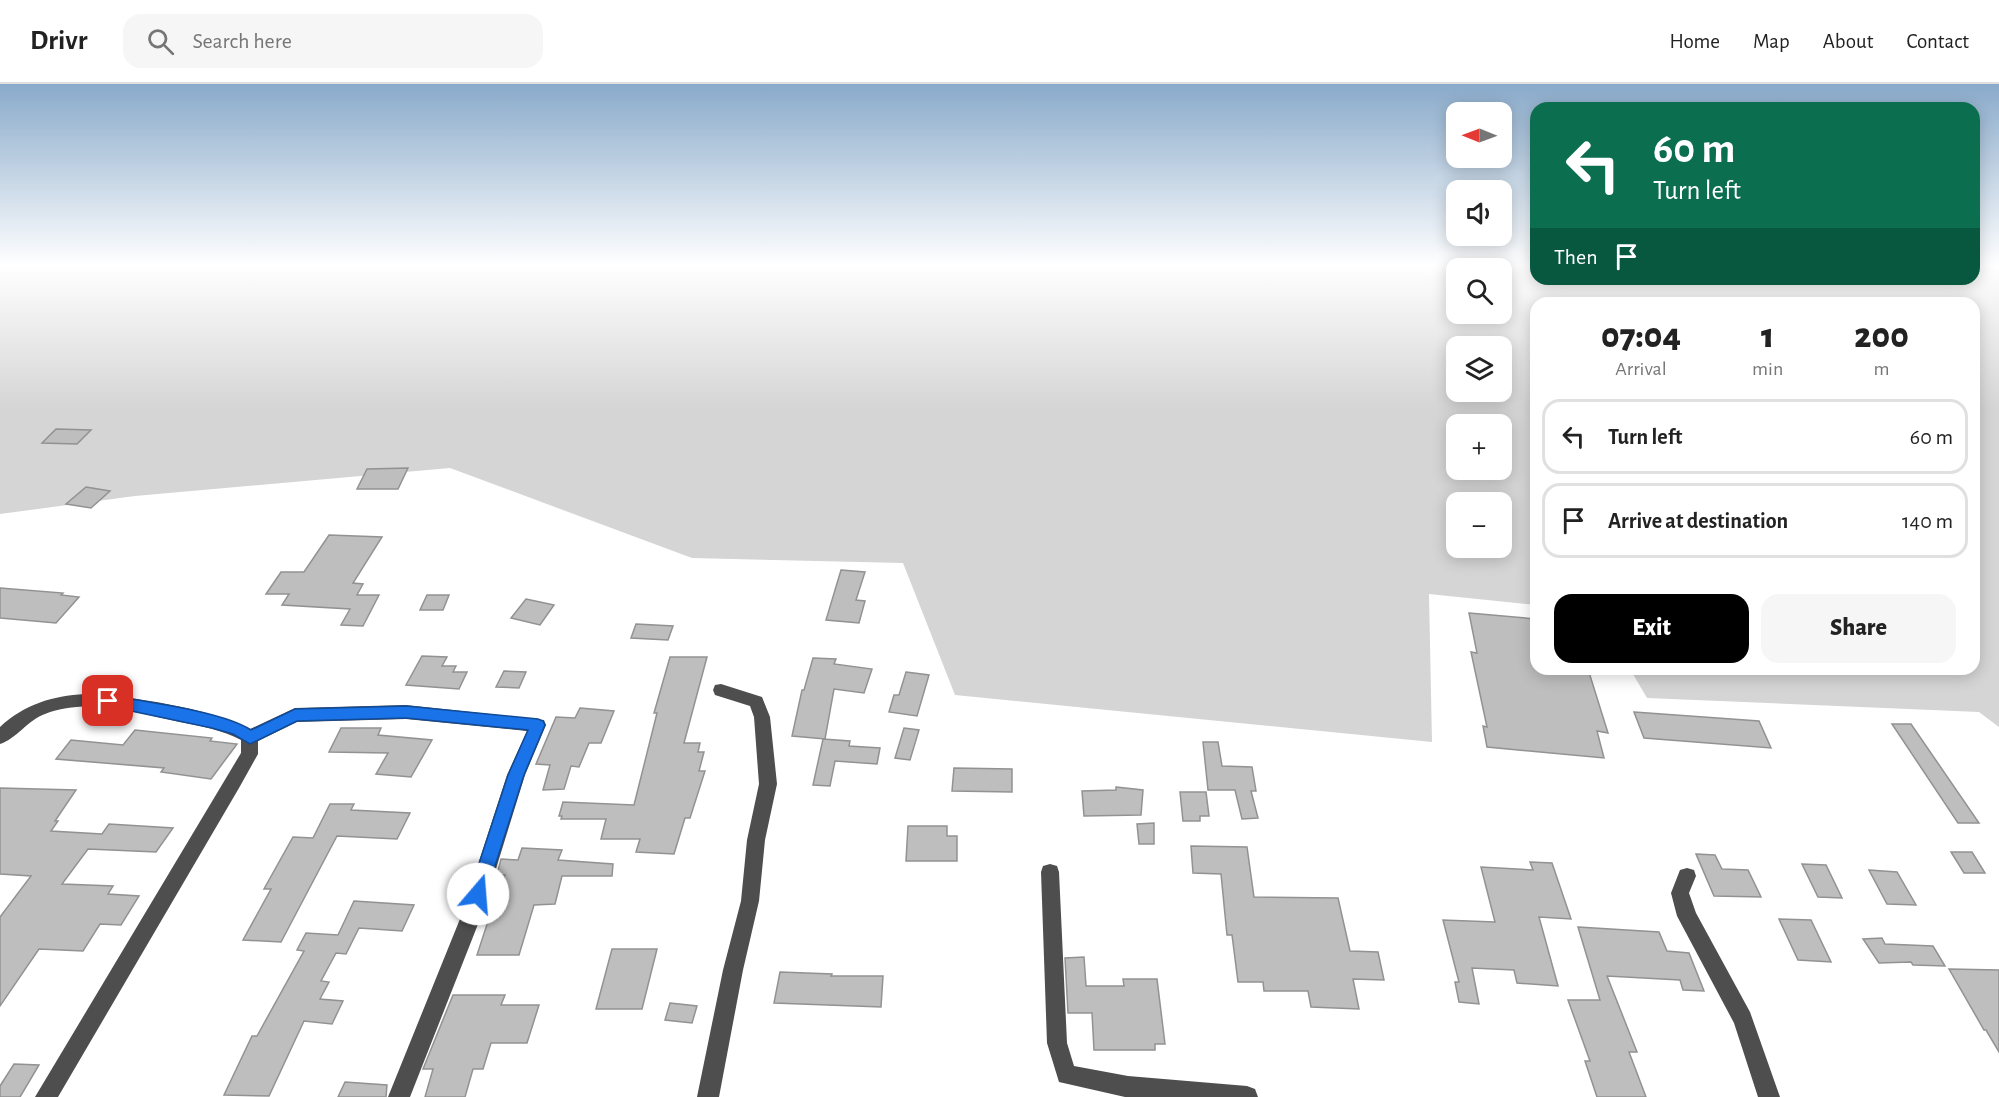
<!DOCTYPE html>
<meta charset="utf-8">
<style>
:root{--surface:#fff;--page:#f6f6f6;--text:#222;--muted:#767676;--line:#e0e0e0;--accent:#000}
body{margin:0;font-family:"Alegreya Sans",sans-serif;background:var(--page);color:var(--text);height:100vh;display:flex;flex-direction:column;font-size:22px;white-space:nowrap}
*{box-sizing:border-box;margin:0}
p{font-size:20px;color:var(--muted)}
.icon{flex:none;width:33px;height:33px;fill:none;stroke:currentColor;stroke-width:2;stroke-linecap:round;stroke-linejoin:round}
.map{position:relative;flex:1;overflow:hidden}
.side{position:absolute;left:1530px;top:213px;width:450px;height:378px;display:flex;flex-direction:column;background:var(--surface);border-radius:18px;box-shadow:0 3px 15px #0003}
.side>*{flex:none}
.guide{position:absolute;left:1530px;top:18px;width:450px;height:183px;border-radius:18px;box-shadow:0 3px 15px #0003;background:#0b6e4f;color:#fff;overflow:hidden}
.needle{width:39px;rotate:271deg}
.tools{position:absolute;left:1446px;top:18px;display:grid;gap:12px}
.tools a{display:grid;place-items:center;width:66px;height:66px;border-radius:12px;background:var(--surface);box-shadow:0 3px 15px #0003;font-size:30px}
.pin{position:absolute;display:grid;place-items:center;width:51px;height:51px;color:#fff;margin:-26px;border-radius:12px;box-shadow:0 3px 9px #0006}
.me{position:absolute;width:66px;margin:-33px;rotate:18deg;stroke-linejoin:round;filter:drop-shadow(0 0 4px #0008)}
.turn{display:flex;align-items:center;gap:21px;height:126px;padding:0 24px;font-size:27px}
.turn .icon{width:78px;height:78px;stroke-width:2.5}
.turn b{display:block;font-size:42px;line-height:51px}
.then{display:flex;align-items:center;height:57px;padding:0 24px;background:#0003;gap:12px;font-size:22px}
.eta{display:flex;justify-content:space-evenly;align-items:center;height:102px;text-align:center}
.eta b{font-size:36px;font-weight:800;line-height:42px}
.action{display:flex;gap:12px;margin-top:auto;padding:12px 24px}
.action a{flex:1;height:69px;border-radius:18px;background:var(--accent);color:#fff;font-size:24px;font-weight:800;line-height:69px;text-align:center}
.action a+a{background:var(--page);color:var(--text)}
ul{padding:0;list-style:none}
li{display:flex;align-items:center;gap:18px;height:75px;margin:0 12px 9px;padding:0 12px;border:3px solid var(--line);border-radius:18px}
li div{flex:1}
li b{display:block;font-size:22px}
li em{font-style:normal}
header{display:flex;align-items:center;gap:36px;box-sizing:border-box;height:84px;padding:0 30px;background:var(--surface);border-bottom:2px solid var(--line)}
header strong{font-size:28px}
nav{display:flex;gap:33px;margin-inline-start:auto;font-size:21px}
.search{width:420px;height:54px;background:var(--page);display:flex;align-items:center;gap:15px;box-sizing:border-box;padding:0 21px;border-radius:18px;color:var(--muted);font-size:22px}
.map>svg:first-child{display:block}
</style>
<header>
<strong>Drivr</strong>
<div class="search"><svg class="icon" aria-label="search" viewBox="0 0 24 24"><circle cx="10" cy="10" r="6"/><path d="M15 15l6 6"/></svg>Search here</div>
<nav><a>Home</a><a>Map</a><a>About</a><a>Contact</a></nav>
</header>
<div class="map">
<svg width="1999" height="1013" viewBox="0 0 1999 1013">
<rect width="100%" height="100%" fill="#fff"/>
<path fill="#d5d5d5" fill-rule="evenodd" d="M0,183h1536v12h438v-12h25v460l-20,-15 -332,-14 -17,-29h344v-366h-438v302l-107,-11 3,148 -477,-47 -52,-132 -211,-5 -242,-90 -315,28 -135,18zM1456,184h46v46h-46zM1456,262h46v46h-46zM1456,340h46v46h-46zM1456,418h46v46h-46z"/>
<g fill="#bebebe" stroke="#929292" stroke-width="1.5">
<path d="M56,345l35,1 -14,14 -35,-1z"/>
<path d="M408,384l-10,21h-41l10,-20z"/>
<path d="M86,403l24,4 -19,17 -25,-4z"/>
<path d="M329,451l53,2 -29,46 10,1 -6,11h22l-16,31 -22,-1 9,-16 -68,-4 7,-11h-23l15,-22h23z"/>
<path d="M841,486l24,2 -9,28 9,1 -6,22 -33,-3z"/>
<path d="M0,504l63,5 -2,2 18,2 -23,26 -56,-5z"/>
<path d="M427,511h22l-6,15h-23z"/>
<path d="M526,515l28,6 -14,20 -29,-7z"/>
<path d="M1469,529l67,6v50h52l20,64 -11,-2 7,27 -117,-11 -4,-21 4,1 -16,-75 6,1z"/>
<path d="M636,540l37,2 -5,14 -37,-2z"/>
<path d="M422,572l25,1 -5,9h14l-3,6h14l-8,17 -53,-4z"/>
<path d="M670,573h37l-23,86h16l-2,9h6l-5,19h6l-15,47h-5l-11,36 -38,-2 4,-13h-39l5,-20h-45l1,-3h-3l4,-14 71,3 23,-92h-3z"/>
<path d="M813,574l23,1 -2,5 38,5 -8,24 -30,-4 -9,50 -33,-3 10,-46h2z"/>
<path d="M504,587l22,1 -7,16 -23,-1z"/>
<path d="M906,588l23,3 -12,41 -28,-4 5,-17h5z"/>
<path d="M580,624l34,3 -13,32h-12l-10,24 -8,-1 -7,23 -21,1 7,-25 -14,-1 20,-47 19,1z"/>
<path d="M1634,628l125,9 12,27 -127,-10z"/>
<path d="M1892,640h19l68,99h-21z"/>
<path d="M341,644h40l-3,7 54,5 -21,37 -35,-3 12,-21 -59,-1z"/>
<path d="M904,644l15,2 -9,30 -15,-2z"/>
<path d="M135,646l77,8 -2,3 27,3 -26,35 -50,-7 3,-4 -108,-9 15,-19 52,5z"/>
<path d="M823,655l27,2 -1,5 31,2 -3,16 -42,-3 -5,25 -17,-1z"/>
<path d="M1203,658h15l4,24 30,1 4,24h-5l7,27 -16,1 -7,-29h-27z"/>
<path d="M954,684l58,1v23l-60,-1z"/>
<path d="M1116,703l27,3 -2,25 -57,1 -2,-25 34,-1z"/>
<path d="M0,704l76,2 -21,31h3l-7,10 51,3 7,-10 64,4 -17,24 -68,-3 -26,35 51,2 -5,8 31,2 -18,29 -21,-1 -17,27 -44,-2 -39,57v-89l31,-41 -31,-2z"/>
<path d="M1180,708h26l3,24h-9v5h-17z"/>
<path d="M330,720h24l-3,6 59,3 -13,26 -60,-3 -56,106 -38,-2 28,-51h-7l29,-52 20,1z"/>
<path d="M1154,739v21h-15l-2,-20z"/>
<path d="M908,742h39v10h10v25h-51z"/>
<path d="M1191,762l56,1 7,50 84,1 12,53 28,1 6,28 -31,-1 6,30 -48,-2 -3,-16h-44l-1,-9h-25l-6,-47h-5l-6,-61 -28,-1z"/>
<path d="M522,764l40,2 -4,10 55,4 -1,12h-50l-7,28 -21,1 -15,50h-42l16,-49h2l10,-31h-8l4,-16 17,1z"/>
<path d="M1951,768h21l13,21h-21z"/>
<path d="M1696,770l19,1 7,14 26,1 13,27 -47,-1z"/>
<path d="M1530,778l22,1 19,56 -32,-2 19,69 -41,-3 -3,-13 -42,-2 7,36 -20,-2 -4,-20h4l-16,-62 52,2 -14,-55 52,3z"/>
<path d="M1802,780l24,1 16,33 -24,-1z"/>
<path d="M1869,786l28,2 19,33 -29,-1z"/>
<path d="M354,817l60,4 -12,26 -43,-3 -13,26 -10,-1 -15,28 8,1 -9,17 23,2 -11,23 -28,-3 -35,75 -45,-1 28,-59h5l47,-85 -7,-1 9,-17 32,2z"/>
<path d="M1779,835l32,1 20,42 -33,-2z"/>
<path d="M1578,843l81,5 8,19 22,2 15,38 -21,-1 -3,-10 -73,-4 30,76h-8l17,45h-49l-12,-36h5l-22,-61h32z"/>
<path d="M1882,854l3,6 48,2 12,20 -32,-1 -2,-3 -32,1 -16,-24z"/>
<path d="M612,865h45l-15,60h-46z"/>
<path d="M1084,873l2,29h38l-1,-7h34l8,65h-10v6h-61l-2,-37h-24l-3,-55z"/>
<path d="M1949,885l50,1v82l-13,-22h-2z"/>
<path d="M780,888l52,2 -1,2h52l-2,31 -107,-4z"/>
<path d="M453,911h52l-4,10h38l-12,38h-36l-8,26h-10l-8,28h-40l8,-28h-10z"/>
<path d="M670,919l27,3 -5,17 -27,-3z"/>
<path d="M14,980l25,1 -19,32h-20v-11z"/>
<path d="M345,998l42,3 -1,12h-48z"/>
</g>
<g fill="none" stroke-linecap="round" stroke-linejoin="round">
<g fill="#4e4e4e" fill-rule="evenodd">
<path d="M721,600l41,13 8,20 7,67 -12,56 -6,61 -16,69 -24,127h-22l26,-127 18,-69 6,-61 12,-56 -5,-67 -4,-11 -35,-11 -2,-5 2,-5z"/>
<path d="M85,610c46,2 124,14 165,35l45,-21 111,-3 138,15 2,5 -21,50 -43,139 -72,183h-22l74,-183 45,-139 20,-44 -121,-12 -109,3 -39,19v13l-19,34 -181,309h-23l206,-344v-13c-19,-10 -40,-14 -61,-18 -42,-9 -92,-25 -135,-8 -17,6 -29,25 -45,30v-17c25,-23 52,-31 85,-33z"/>
<path d="M1050,780l7,2 2,6 8,171 7,23 54,10 119,10 8,3 3,8h-133l-66,-15 -12,-39 -6,-171 2,-6z"/>
<path d="M1687,784l7,2 2,6 -7,17 7,20 54,99 30,85h-22l-24,-74 -57,-107 -6,-23 9,-23z"/>
</g>
</g>
<linearGradient id="sky" x2="0" y2="1"><stop stop-color="#89aaca"/><stop offset="0.56" stop-color="#fff"/><stop offset="1" stop-color="#fff" stop-opacity="0"/></linearGradient>
<rect width="1999" height="325" fill="url(#sky)"/>
<path fill="#1a73e8" stroke="#114b97" stroke-width="1.5" d="M108,611c36,7 114,16 143,35l44,-21 111,-3 132,13 5,2 2,4 -21,50 -38,119 -2,6 -6,2 -6,-2 -3,-6 39,-119 20,-45 -122,-12 -109,3 -47,23 -17,-10 -21,-6 -109,-23 -2,-4 2,-5z"/>
</svg>
<div class="tools">
<a><svg class="needle" viewBox="-14 -14 28 28"><path d="M0-13l5 13h-10z" fill="#e53935"/><path d="M0 13l5-13h-10z" fill="#767676"/></svg></a>
<a><svg class="icon" aria-label="sound" viewBox="0 0 24 24"><path d="M4 9h4l5-4v14l-5-4H4zM17 9q2 3 0 6"/></svg></a>
<a><svg class="icon" aria-label="search" viewBox="0 0 24 24"><circle cx="10" cy="10" r="6"/><path d="M15 15l6 6"/></svg></a>
<a><svg class="icon" aria-label="layers" viewBox="0 0 24 24"><path d="M12 4l9 5-9 5-9-5zM3 14l9 5 9-5"/></svg></a>
<a>+</a>
<a>−</a>
</div>
<div class="pin" style="left:108px;top:617px;background:#d93025"><svg class="icon" aria-label="arrive" viewBox="0 0 24 24"><path d="M6 21V4h12l-3 4 3 4H6"/></svg></div>
<svg class="me" style="left:478px;top:810px" viewBox="-20 -20 40 40"><circle r="19" fill="#fff"/><path d="M0-13L10 11 0 6-10 11z" fill="#1a73e8"/></svg>
<div class="guide">
<div class="turn"><svg class="icon" aria-label="left" viewBox="0 0 24 24"><path d="M17 20v-9H6M10 6l-5 5 5 5"/></svg><div><b>60 m</b>Turn left</div></div>
<div class="then">Then<svg class="icon" aria-label="arrive" viewBox="0 0 24 24"><path d="M6 21V4h12l-3 4 3 4H6"/></svg></div>
</div>
<section class="side">
<div class="eta">
<div><b>07:04</b><p>Arrival</p></div>
<div><b>1</b><p>min</p></div>
<div><b>200</b><p>m</p></div>
</div>
<ul>
<li><svg class="icon" aria-label="left" viewBox="0 0 24 24"><path d="M17 20v-9H6M10 6l-5 5 5 5"/></svg><div><b>Turn left</b></div><em>60 m</em></li>
<li><svg class="icon" aria-label="arrive" viewBox="0 0 24 24"><path d="M6 21V4h12l-3 4 3 4H6"/></svg><div><b>Arrive at destination</b></div><em>140 m</em></li>
</ul>
<div class="action"><a>Exit</a><a>Share</a></div>
</section>
</div>
